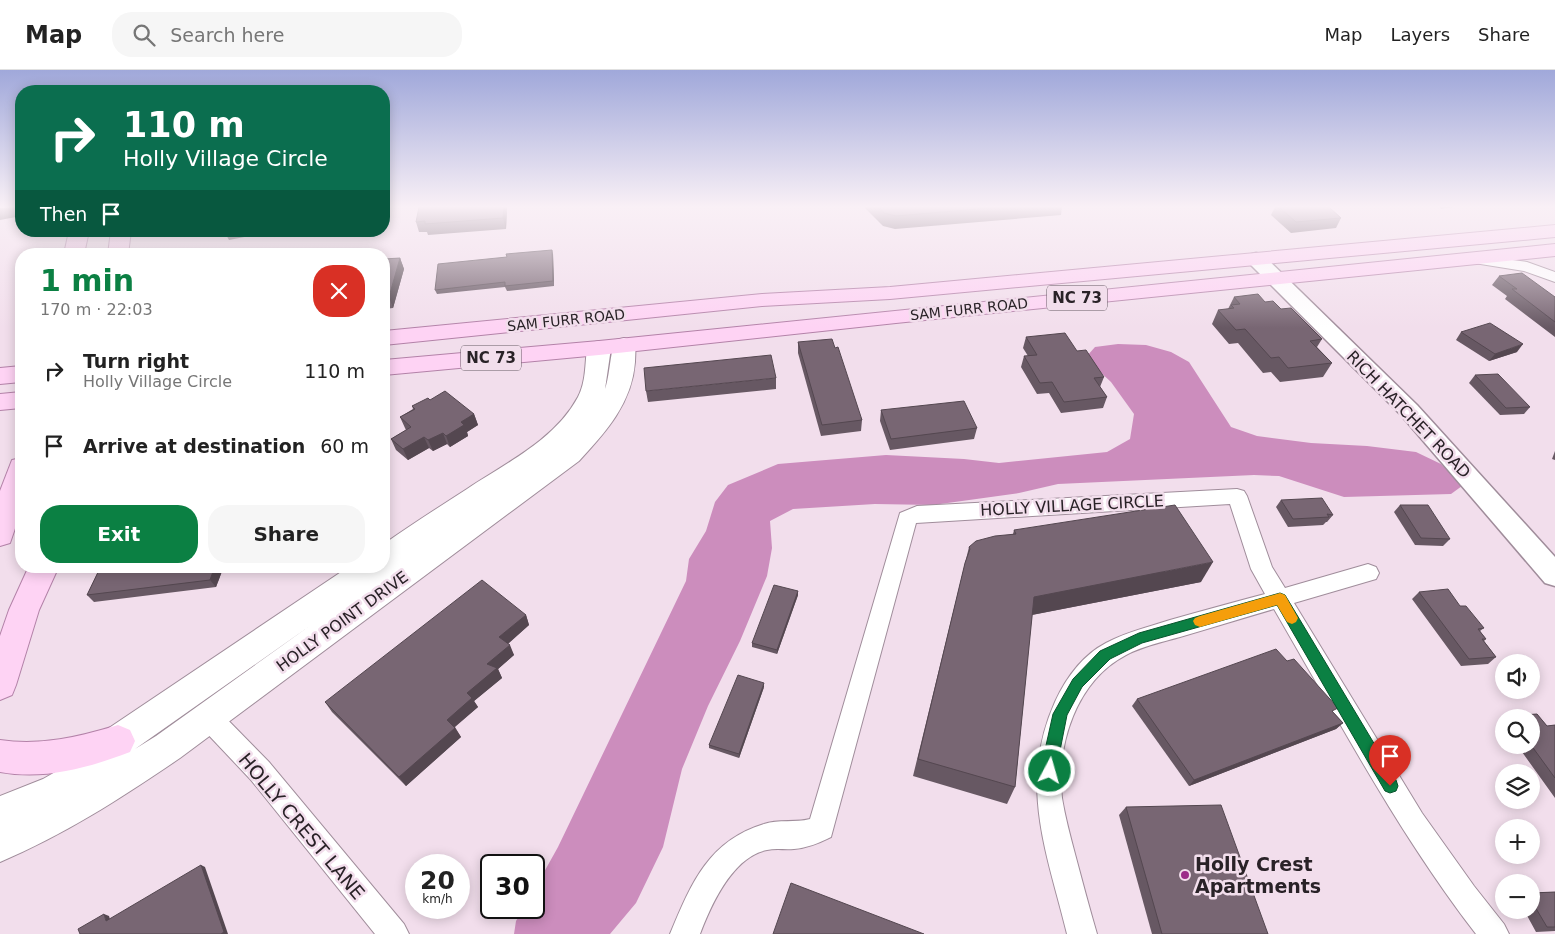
<!DOCTYPE html>
<meta charset="utf-8">
<style>
:root{--surface:#fff;--page:#f6f6f6;--text:#222;--muted:#767676;--line:#e0e0e0;--accent:#0b8043}
body{margin:0;font-family:"DejaVu Sans",sans-serif;background:var(--page);color:var(--text);height:100vh;display:flex;flex-direction:column;font-size:19px;white-space:nowrap}
*{box-sizing:border-box;margin:0}
p{font-size:16px;color:var(--muted)}
.icon{flex:none;width:28px;height:28px;fill:none;stroke:currentColor;stroke-width:2;stroke-linecap:round;stroke-linejoin:round}
.map{position:relative;flex:1;overflow:hidden}
.side{position:absolute;left:15px;top:178px;width:375px;height:325px;display:flex;flex-direction:column;background:var(--surface);border-radius:20px;box-shadow:0 2px 12px #0003}
.side>*{flex:none}
.banner{position:absolute;left:15px;top:15px;width:375px;height:152px;border-radius:20px;box-shadow:0 2px 12px #0003;background:#0b6e4f;color:#fff;overflow:hidden}
.tools{position:absolute;left:1495px;top:584px;display:grid;gap:10px}
.tools a{display:grid;place-items:center;width:45px;height:45px;border-radius:50%;background:var(--surface);box-shadow:0 2px 12px #0003;font-size:25px}
.speed{position:absolute;left:405px;top:784px;display:flex;gap:10px;font-size:25px;font-weight:700;text-align:center}
.speed>*{display:grid;place-content:center;width:65px;height:65px;border-radius:50%;background:var(--surface);box-shadow:0 2px 12px #0003;line-height:1}
.speed small{font-size:12px;font-weight:400}
.speed .limit{border:2px solid #111;border-radius:8px;background:#fff;color:#111}
.pin{position:absolute;display:grid;place-items:center;width:42px;height:42px;color:#fff;margin:-51px -21px;border-radius:50% 50% 50% 0;rotate:-45deg;box-shadow:0 0 5px #0007}
.pin .icon{rotate:45deg}
.me{position:absolute;width:55px;margin:-28px;rotate:6deg;stroke-linejoin:round;filter:drop-shadow(0 0 4px #0008)}
.turn{display:flex;align-items:center;gap:18px;height:105px;padding:0 25px;font-size:22px}
.turn .icon{width:65px;height:65px;stroke-width:2.5}
.turn b{display:block;font-size:35px;line-height:42px}
.then{display:flex;align-items:center;height:48px;padding:0 25px;background:#0003;gap:10px;font-size:19px}
.round{display:grid;place-items:center;flex:none;width:52px;height:52px;border-radius:20px;background:var(--page)}
.summary{display:flex;align-items:center;justify-content:space-between;height:85px;padding:0 25px}
h1{font-size:30px;font-weight:600;line-height:38px;color:var(--accent)}
.cta{display:flex;gap:10px;margin-top:auto;padding:10px 25px}
.cta a{flex:1;height:58px;border-radius:20px;background:var(--accent);color:#fff;font-size:20px;font-weight:600;line-height:58px;text-align:center}
.cta a+a{background:var(--page);color:var(--text)}
ul{padding:0;list-style:none}
li{display:flex;align-items:center;gap:15px;height:75px;padding:0 25px}
li div{flex:1}
li b{display:block;font-size:19px}
li em{font-style:normal}
header{display:flex;align-items:center;gap:30px;box-sizing:border-box;height:70px;padding:0 25px;background:var(--surface);border-bottom:1px solid var(--line)}
header strong{font-size:24px}
nav{display:flex;gap:28px;margin-inline-start:auto;font-size:18px}
.search{width:350px;height:45px;background:var(--page);display:flex;align-items:center;gap:12px;box-sizing:border-box;padding:0 18px;border-radius:20px;color:var(--muted);font-size:19px}
.map>svg:first-child{display:block}
</style>
<header>
<strong>Map</strong>
<div class="search"><svg class="icon" aria-label="search" viewBox="0 0 24 24"><circle cx="10" cy="10" r="6"/><path d="M15 15l6 6"/></svg>Search here</div>
<nav><a>Map</a><a>Layers</a><a>Share</a></nav>
</header>
<div class="map">
<svg width="1555" height="864" viewBox="0 0 1555 864">
<rect width="100%" height="100%" fill="#f2deec"/>
<path fill="#cc8dbd" d="M1118,274l28,1 25,7 18,10 42,65 26,9 54,7 56,3 49,6 25,12 21,22 -11,8 -107,3 -65,-21 -25,-1 -196,9 -39,9 -86,12 -58,-1 -82,5 -23,12 2,27 -5,28 -27,65 -32,65 -26,63 -19,78 -27,56 -26,31h-96l2,-13 8,-13h10v-18l24,-43 128,-266 3,-22 17,-28 9,-29 13,-17 50,-21 108,-9 78,4 35,4 108,-11 23,-13 4,-25 -23,-32 -14,-13 -10,-13 8,-9z"/>
<g fill="none" stroke-linecap="round" stroke-linejoin="round">
<defs>
<g id="minor">
<path d="M1473,185l54,7 28,10v10l-31,-11 -56,-9 -2,-3 2,-3z"/>
<path d="M1237,419l7,2 3,5 25,71 13,21 83,-24 8,3 3,6 -3,6 -82,24 128,210 52,73 30,38 5,10h-33c-78,-101 -138,-215 -202,-325 -31,9 -63,19 -94,28 -18,5 -37,9 -54,18 -50,26 -70,90 -64,143 3,19 8,37 13,56 7,26 14,53 22,80h-30c-20,-82 -49,-149 -12,-232 11,-24 28,-47 51,-59 20,-11 43,-16 64,-23 32,-9 64,-18 95,-26l-14,-25 -21,-65 -314,19 -85,314c-12,6 -24,11 -37,12 -9,1 -18,-1 -27,1 -35,7 -56,55 -67,84h-30c21,-50 38,-93 94,-110 15,-5 31,-1 46,-5l90,-306 17,-7z"/>
<path d="M209,637l9,3 51,52 135,162 5,10h-34l-124,-154 -51,-54 -3,-8 3,-8z"/>
</g>
<path id="tertiary" d="M1256,183l7,2 154,150 138,152v29l-10,-3 -144,-168 -152,-152 -2,-4 2,-4z"/>
<path id="secondary" d="M624,268l8,2c5,7 3,14 3,22 -3,41 -29,70 -56,99l-399,297c-59,40 -114,76 -180,104v-66l43,-17 28,-16 35,-33 244,-164h34v-22c27,-19 55,-37 83,-55 39,-26 88,-49 111,-92 8,-15 7,-33 9,-49l4,-5 8,-2 8,2 4,5 -6,41c5,-13 5,-39 11,-49zM311,555l-155,111 -21,13z"/>
<g id="primary">
<path d="M1555,155v12l-665,62 -128,7 -378,39v-14l378,-37 128,-7z"/>
<path d="M69,161h20l-5,23h-20z"/>
<path d="M111,161h20l-3,23h-20z"/>
<path d="M1555,174v12l-659,67 -297,32 -215,20v-15l215,-19z"/>
<path d="M21,296v16l-21,2v-16z"/>
<path d="M21,322v16l-21,2v-16z"/>
<path d="M21,388v53l-11,32 -10,3v-55l12,-31z"/>
<path d="M29,496h30l-20,44 -23,75 -4,10 -12,5v-64l9,-26z"/>
<path d="M118,655l12,5 5,11 -5,11c-42,16 -85,28 -130,20v-32c41,6 79,-3 118,-15z"/>
</g>
</defs>
<use href="#minor" stroke="#a08d9b" stroke-width="2"/>
<use href="#tertiary" stroke="#a08d9b" stroke-width="3"/>
<use href="#secondary" stroke="#a08d9b" stroke-width="2"/>
<use href="#primary" stroke="#b382a8" stroke-width="2"/>
<use href="#minor" fill="#fff" fill-rule="evenodd"/>
<use href="#tertiary" fill="#fff" fill-rule="evenodd"/>
<use href="#secondary" fill="#fff" fill-rule="evenodd"/>
<use href="#primary" fill="#fed3f4" fill-rule="evenodd"/>
</g>
<g fill="#675863">
<path d="M864,137h198l-1,8 -166,14 -12,-3z"/>
<path d="M1275,137h54l12,11 -5,10 -45,5 -20,-18z"/>
<path d="M1440,137h15l-14,2z"/>
<path d="M507,139l-1,20 -78,6 -1,-3h-8l-3,-10z"/>
<path d="M553,184l1,32 -47,5 -2,-4 -68,7 -2,-4z"/>
<path d="M400,188l4,11 -11,39 -9,1v-50z"/>
<path d="M1499,206l56,21v40l-50,-38 2,-3 -15,-11z"/>
<path d="M1234,227l31,5 16,7 41,30 -5,8 15,16 -9,14 -43,5 -9,-10 -8,1 -25,-30 -9,1 -17,-20 6,-14 10,-1z"/>
<path d="M1461,262l56,20 -28,9 -33,-21z"/>
<path d="M1026,267l51,14 27,26 -4,10 7,10 -4,11 -42,5 -12,-20 -12,1 -16,-27 3,-11h4l-5,-8z"/>
<path d="M798,272l64,78 -1,11 -40,5 -23,-83z"/>
<path d="M1475,305l55,32 -6,7 -24,1 -31,-32z"/>
<path d="M776,308v11l-128,13 -2,-11z"/>
<path d="M430,330l44,14 4,11 -11,7 1,4 -18,11 -3,-3 -14,7 -4,-3 -21,12 -12,-10 -5,-11 15,-9 -1,-2 -5,-11 13,-8 -1,-3z"/>
<path d="M881,340l96,18 -3,11 -84,11 -10,-29z"/>
<path d="M1555,381v9l-3,-1z"/>
<path d="M1281,430l52,15 -6,7h-1l-3,3 -35,2 -12,-20z"/>
<path d="M1400,435l50,34 -7,7 -28,-1 -21,-33z"/>
<path d="M1014,460l187,52 -169,33 -17,172 -8,17 -94,-28 56,-229 44,-13z"/>
<path d="M101,496h123l-8,21 -122,15 -7,-7z"/>
<path d="M798,521v4l-21,59 -25,-7v-4z"/>
<path d="M1419,522l41,14 24,22 -4,3 6,8 -2,2 12,16 -8,7 -27,2 -49,-67z"/>
<path d="M526,545l3,10 -21,19 6,11 -16,14 4,9 -28,23 4,6 -23,20 6,10 -55,49 -74,-74 -7,-10z"/>
<path d="M764,617l-25,71 -30,-10v-3z"/>
<path d="M1137,629l197,14 9,10 -7,6 -147,57 -57,-80z"/>
<path d="M1537,644l10,12 8,-1v73l-38,-53h14v-27h-23l1,-2z"/>
<path d="M1504,651v6l-3,-4z"/>
<path d="M1126,737l142,127h-116l-33,-119z"/>
<path d="M1555,822v39l-19,1 -12,-22h7v-17z"/>
</g>
<g fill="#544750">
<path d="M18,137l-2,10 -16,3v-12z"/>
<path d="M504,137h3v2l-1,20 -3,-11z"/>
<path d="M224,161h41v2l-36,7z"/>
<path d="M552,180l1,4 1,32 -1,-5z"/>
<path d="M400,188l4,11 -11,39 -4,-11z"/>
<path d="M1523,274l-6,8 -28,9 6,-7z"/>
<path d="M474,344l4,11 -11,7 1,4 -18,11 -4,-11 15,-14z"/>
<path d="M443,363l4,11 -14,7 -5,-11z"/>
<path d="M424,367l5,11 -21,12 -5,-11z"/>
<path d="M1213,492l-12,20 -175,34 8,-19z"/>
<path d="M215,496h9l-8,21 -6,-7z"/>
<path d="M798,521v4l-21,59v-4z"/>
<path d="M526,545l3,10 -25,22 -5,-10z"/>
<path d="M510,575l4,10 -16,14 4,9 -28,23 4,6 -26,22 -5,-9 20,-27 20,-29z"/>
<path d="M764,613v4l-25,71v-4z"/>
<path d="M1343,653l-7,6 -147,57 5,-6z"/>
<path d="M455,658l6,9 -55,49 -7,-9z"/>
<path d="M201,795l4,2 23,67h-7z"/>
<path d="M104,844l5,2 2,7 -5,-2z"/>
</g>
<g fill="#786673" stroke="#544750">
<path d="M419,137h85l-1,11 -78,6v-3l-9,1z"/>
<path d="M879,137h121l-104,9 -12,-3z"/>
<path d="M1279,137h50l12,11 -45,4z"/>
<path d="M552,180l1,31 -48,5v-4l-70,8 3,-26 69,-7 -1,-3z"/>
<path d="M400,188l-11,39h-5v-38z"/>
<path d="M1522,203l33,24v25l-43,-33h5l-18,-13z"/>
<path d="M1258,224l7,8 8,-1 8,8 10,-1 31,31 -12,2 22,22 -44,5 -9,-11 -8,1 -26,-29 -9,1 -18,-20 16,-2 -3,-3 9,-1 -6,-7z"/>
<path d="M1490,253l33,21 -28,10 -34,-22z"/>
<path d="M1065,263l12,18 9,-1 18,27 -10,1 13,19 -43,5 -12,-20 -12,1 -16,-27 13,-1 -11,-18z"/>
<path d="M832,269l3,9 3,-1 24,73 -40,5 -24,-83z"/>
<path d="M771,285l5,23 -130,13 -2,-23z"/>
<path d="M1498,304l32,33 -24,1 -31,-33z"/>
<path d="M445,321l29,23 -13,8 3,3 -18,11 -3,-3 -15,7 -4,-3 -21,12 -12,-10 20,-12 -11,-10 15,-8 -3,-3 16,-8 2,2z"/>
<path d="M964,331l13,27 -86,11 -10,-29z"/>
<path d="M1322,428l11,17 -6,-1 2,3 -36,2 -12,-19z"/>
<path d="M1175,435l38,57 -179,35 -19,190 -97,-28 47,-196 5,-14 -1,-2 7,-6 19,-5 21,-2 -2,-4z"/>
<path d="M1400,435h28l22,34 -29,-1z"/>
<path d="M101,496h114l-5,14 -123,15z"/>
<path d="M482,510l44,35 -27,22 11,8 -23,19 10,4 -30,25 5,5 -25,22 8,8 -56,49 -74,-75z"/>
<path d="M774,515l24,6 -21,59 -25,-7z"/>
<path d="M1448,519l12,17h6l18,22 -6,1 8,10h-4l14,18 -27,2 -50,-67z"/>
<path d="M1276,579l11,12 7,-2 44,49 -6,3 11,12 -149,57 -57,-81z"/>
<path d="M738,605l26,8 -25,71 -30,-9z"/>
<path d="M1537,644l10,12 8,-1v53l-24,-33v-27h-21l-1,-2z"/>
<path d="M1221,735l47,129h-106l-36,-127z"/>
<path d="M201,795l23,67 -3,2h-141l-2,-5 26,-15 2,7z"/>
<path d="M791,813l133,51h-151z"/>
<path d="M1555,822v35h-8l-16,-27v-7z"/>
</g>
<linearGradient id="sky" x2="0" y2="1"><stop stop-color="#a0a8da"/><stop offset="0.53" stop-color="#f9f0f6"/><stop offset="1" stop-color="#f9f0f6" stop-opacity="0"/></linearGradient>
<rect width="1555" height="258" fill="url(#sky)"/>
<path fill="#0b8043" stroke="#07532c" d="M1280,523l5,2 111,185 2,6 -2,5 -6,2 -5,-2 -108,-186 -135,38 -32,16 -28,28 -15,28 -12,61 -5,2 -5,-2 -2,-5 2,-21 8,-36 20,-35 27,-28 39,-18z"/>
<path fill="#f59e0b" d="M1280,523l5,2 13,23 -2,4 -4,2 -5,-2 -10,-17 -77,22 -5,-2 -2,-4 2,-3 5,-2z"/>
<circle fill="#9c2c89" stroke="#f2deec" stroke-width="2" cx="1185" cy="805" r="5"/>
<g text-anchor="middle" stroke-width="5" stroke-linejoin="round" paint-order="stroke">
<g font-size="14" fill="#292227" stroke="#f2deec">
<text transform="translate(969 239) rotate(-6)" y="5">SAM FURR ROAD</text>
<text transform="translate(566 250) rotate(-6)" y="5">SAM FURR ROAD</text>
</g>
<g fill="#f2deec" stroke="#655a62" stroke-width="1">
<rect x="1047" y="215.5" width="60" height="25" rx="4"/>
<rect x="461" y="275.5" width="60" height="25" rx="4"/>
</g>
<g font-size="15" font-weight="bold" fill="#292227">
<text x="1077" y="233">NC 73</text>
<text x="491" y="293">NC 73</text>
</g>
<g font-size="16" fill="#292227" stroke="#f2deec">
<text transform="translate(1409 344) rotate(46)" y="6">RICH HATCHET ROAD</text>
<text transform="translate(1072 435) rotate(-3)" y="6">HOLLY VILLAGE CIRCLE</text>
<text transform="translate(342 551) rotate(-36)" y="6">HOLLY POINT DRIVE</text>
</g>
<g font-size="19" fill="#292227" stroke="#f2deec">
<text transform="translate(302 756) rotate(50)" y="7">HOLLY CREST LANE</text>
</g>
<g font-size="19" font-weight="bold" fill="#292227" stroke="#f2deec" text-anchor="start">
<text x="1195" y="801">Holly Crest<tspan x="1195" dy="22">Apartments</tspan></text>
</g>
</g>
</svg>
<div class="tools">
<a><svg class="icon" aria-label="sound" viewBox="0 0 24 24"><path d="M4 9h4l5-4v14l-5-4H4zM17 9q2 3 0 6"/></svg></a>
<a><svg class="icon" aria-label="search" viewBox="0 0 24 24"><circle cx="10" cy="10" r="6"/><path d="M15 15l6 6"/></svg></a>
<a><svg class="icon" aria-label="layers" viewBox="0 0 24 24"><path d="M12 4l9 5-9 5-9-5zM3 14l9 5 9-5"/></svg></a>
<a>+</a>
<a>−</a>
</div>
<div class="speed"><div>20<small>km/h</small></div><div class="limit">30</div></div>
<div class="pin" style="left:1390px;top:716px;background:#d93025"><svg class="icon" aria-label="arrive" viewBox="0 0 24 24"><path d="M6 21V4h12l-3 4 3 4H6"/></svg></div>
<svg class="me" style="left:1050px;top:701px" viewBox="-20 -20 40 40"><circle r="17" fill="#0b8043" stroke="#fff" stroke-width="3"/><path d="M0-11L8 9 0 5-8 9z" fill="#fff"/></svg>
<div class="banner">
<div class="turn"><svg class="icon" aria-label="right" viewBox="0 0 24 24"><path d="M7 20v-9h11M14 6l5 5-5 5"/></svg><div><b>110 m</b>Holly Village Circle</div></div>
<div class="then">Then<svg class="icon" aria-label="arrive" viewBox="0 0 24 24"><path d="M6 21V4h12l-3 4 3 4H6"/></svg></div>
</div>
<section class="side">
<div class="summary"><div><h1>1 min</h1><p>170 m · 22:03</p></div><a class="round" style="background:#d93025;color:#fff"><svg class="icon" aria-label="close" viewBox="0 0 24 24"><path d="M6 6l12 12M18 6L6 18"/></svg></a></div>
<ul>
<li><svg class="icon" aria-label="right" viewBox="0 0 24 24"><path d="M7 20v-9h11M14 6l5 5-5 5"/></svg><div><b>Turn right</b><p>Holly Village Circle</p></div><em>110 m</em></li>
<li><svg class="icon" aria-label="arrive" viewBox="0 0 24 24"><path d="M6 21V4h12l-3 4 3 4H6"/></svg><div><b>Arrive at destination</b></div><em>60 m</em></li>
</ul>
<div class="cta"><a>Exit</a><a>Share</a></div>
</section>
</div>
